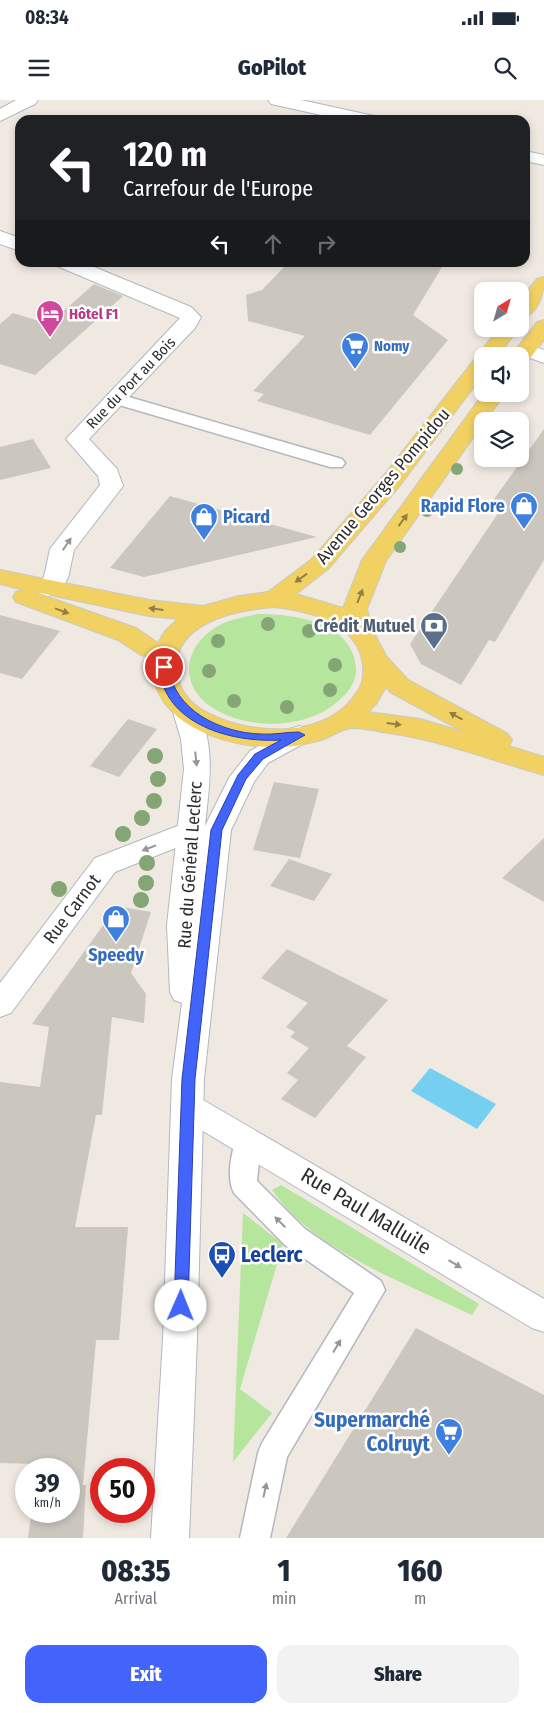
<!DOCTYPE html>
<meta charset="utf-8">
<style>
:root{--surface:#fff;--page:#f2f2f3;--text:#1f2937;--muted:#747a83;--accent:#4264fb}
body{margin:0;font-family:"Fira Sans Condensed",sans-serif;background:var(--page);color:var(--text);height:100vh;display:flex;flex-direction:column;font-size:19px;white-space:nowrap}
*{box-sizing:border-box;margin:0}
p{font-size:16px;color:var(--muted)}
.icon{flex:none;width:28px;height:28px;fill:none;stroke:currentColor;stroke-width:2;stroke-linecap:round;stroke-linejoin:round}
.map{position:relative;height:1438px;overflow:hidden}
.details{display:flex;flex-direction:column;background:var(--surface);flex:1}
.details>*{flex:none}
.top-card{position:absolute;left:15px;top:15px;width:515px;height:152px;border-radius:15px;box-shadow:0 2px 8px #0003;background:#202124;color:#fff;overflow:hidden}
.needle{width:32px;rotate:37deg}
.fabs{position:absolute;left:474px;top:182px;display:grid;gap:10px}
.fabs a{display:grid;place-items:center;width:55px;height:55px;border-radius:10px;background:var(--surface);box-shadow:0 2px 8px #0003;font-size:25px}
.speed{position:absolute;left:15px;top:1358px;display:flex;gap:10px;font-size:25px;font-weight:700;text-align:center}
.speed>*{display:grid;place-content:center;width:65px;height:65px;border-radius:50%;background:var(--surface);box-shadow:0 2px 8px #0003;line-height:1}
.speed small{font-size:12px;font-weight:400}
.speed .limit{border:8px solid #d22;background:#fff;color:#111}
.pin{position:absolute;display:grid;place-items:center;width:42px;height:42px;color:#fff;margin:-21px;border:2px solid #fff;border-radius:50%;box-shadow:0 1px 5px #0007}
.me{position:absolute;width:55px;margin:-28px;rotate:1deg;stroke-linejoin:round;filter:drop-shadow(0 0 4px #0008)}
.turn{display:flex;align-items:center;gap:18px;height:105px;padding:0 25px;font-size:22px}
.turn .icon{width:65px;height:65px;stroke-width:2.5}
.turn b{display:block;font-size:35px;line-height:42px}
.lanes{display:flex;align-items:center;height:48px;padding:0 25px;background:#0003;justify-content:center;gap:25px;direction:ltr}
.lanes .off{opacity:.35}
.eta{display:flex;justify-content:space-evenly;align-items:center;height:85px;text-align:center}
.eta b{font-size:30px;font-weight:800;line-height:35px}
.primary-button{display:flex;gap:10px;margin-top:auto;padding:10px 25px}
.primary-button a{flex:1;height:58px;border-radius:15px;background:var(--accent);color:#fff;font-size:20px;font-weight:800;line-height:58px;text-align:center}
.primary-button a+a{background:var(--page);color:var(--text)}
.status{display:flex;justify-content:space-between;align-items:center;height:35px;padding:0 25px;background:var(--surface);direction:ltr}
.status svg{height:14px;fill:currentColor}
header{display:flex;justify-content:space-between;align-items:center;height:65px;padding:0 25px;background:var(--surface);font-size:22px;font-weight:800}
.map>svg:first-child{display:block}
</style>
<div class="status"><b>08:34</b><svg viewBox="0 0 49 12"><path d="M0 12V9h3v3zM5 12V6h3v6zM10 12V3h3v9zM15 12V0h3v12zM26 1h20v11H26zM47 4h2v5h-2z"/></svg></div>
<header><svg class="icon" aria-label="menu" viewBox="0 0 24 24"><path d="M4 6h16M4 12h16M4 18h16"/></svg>GoPilot<svg class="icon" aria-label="search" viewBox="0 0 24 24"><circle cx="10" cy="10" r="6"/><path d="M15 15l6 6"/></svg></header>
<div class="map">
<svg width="544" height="1438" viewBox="0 0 544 1438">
<rect width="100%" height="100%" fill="#efe9e1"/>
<g fill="#b6e59e">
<path d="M258,514c36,0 97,8 98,56 0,16 -13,28 -24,36 -33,25 -95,23 -126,-3 -29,-25 -18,-60 12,-77 13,-7 26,-9 40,-12z"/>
<path d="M281,1085l198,119 -7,11c-66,-32 -157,-63 -200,-125z"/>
<path d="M243,1113l40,31 -43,145 32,24 -39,49z"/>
</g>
<path fill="#75cff0" d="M430,968l66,36 -19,25 -66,-38z"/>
<g fill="#cbc7bf">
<path d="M289,162h156l-32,53 35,25 -78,95 -113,-34 7,-7 -11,-3 52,-55 -57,-15 -2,-26 16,-5z"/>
<path d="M94,184l29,12 -88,79 -35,-11v-40l13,-11 36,11z"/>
<path d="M544,329v131l-49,82 -6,-2 -28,45 -40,-21 -11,-20 93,-138 -11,-4z"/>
<path d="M33,339l18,29 -51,12v-33z"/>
<path d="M170,396l147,41 -173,40 -34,-9z"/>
<path d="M0,515l60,16 -38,48 -22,-6z"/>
<path d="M128,619l29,10 -38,48 -29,-11z"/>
<path d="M274,682l45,7 -19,69 -47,-8z"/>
<path d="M544,738v64l-42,-24z"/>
<path d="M289,759l43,15 -18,27 -44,-15z"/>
<path d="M117,806l34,6 -20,61 15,21 -2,29 -32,-6 -10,98h-6l-21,112h53l-9,113h-23l-13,145h3l-3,53h-55l3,-22 -5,-1 1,-4h42v-42h-35v-5l-34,-1v-381l40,5 9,-60 -17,-3z"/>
<path d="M287,849l101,51 -41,46 19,11 -51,61 -34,-19 17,-19 -11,-7 22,-25 -19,-11 5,-5 -9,-5 22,-24 -47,-25z"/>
<path d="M416,1228l128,67v143h-258z"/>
</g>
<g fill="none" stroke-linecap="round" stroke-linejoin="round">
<defs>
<g id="lane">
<path d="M115,293l227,66 3,4 -3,4h-12l-221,-65 -3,-4 3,-4z"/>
<path d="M248,1031l9,3 4,8 -4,39 48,48 76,52 4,9 -98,167 -17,81h-30l18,-85 4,-10 92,-150 -69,-48 -51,-52c-8,-15 -3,-44 5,-59z"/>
</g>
<g id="street">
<path d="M16,0h22l-3,4 -35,17v-12z"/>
<path d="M268,0h33l73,16 3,4h-33l-73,-16z"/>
<path d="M525,51l19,4v10l-19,-4z"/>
<path d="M0,131l20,7v13l-20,-7z"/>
<path d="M55,162h27l109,45 10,10 -6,11 -106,111 28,30 6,17 -49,64 -6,28 -3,5 -8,10 -9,3 -9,-3 -3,-5 8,-11 6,-28 50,-64 -2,-9 -32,-37 114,-121 -123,-52z"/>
<path d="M526,244l18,6v13l-25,-9 -3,-4 3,-4z"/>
<path d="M193,720l10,3 4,7 -4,7 -88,35 -104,141 -11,4v-34l95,-125z"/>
<path d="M187,993l11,4 346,202v33l-12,-4 -356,-213 -5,-9 5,-9z"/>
</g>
<path id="secondary" d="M186,603l9,3c22,35 14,81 10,120l24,-48 21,-27 40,-22 9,-3 9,3 4,6 -4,6 -40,22 -14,19 -23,48 -27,249 -7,260 -8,199h-38l12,-199 9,-260 10,-76 -8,-3 -4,-8 -3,-67 17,-156 -3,-30 -8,-27 4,-6z"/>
<g id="primary">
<path d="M544,177c0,17 -5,37 -24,42v-19l17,-21z"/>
<path d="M544,220v20l-17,22 -7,2v-8h-9l26,-34z"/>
<path d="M498,229h20l-20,27h-16v20l-81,108 -73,85 -32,25 47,14 19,-48 121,-166h22l-20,27h-3v4l-96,136 -19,48 5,20 14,27 22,24 100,54 4,6 -3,6 35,11v18c-54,-15 -106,-36 -162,-43 -9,-2 -20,-4 -30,-4 -8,0 -20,8 -28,11 -9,3 -20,5 -29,7 -55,7 -150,-18 -142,-88l-12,-3 -23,-15 -102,-38 -3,-5 3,-5 8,-2 -24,-6v-14l149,30 54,6 36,-10 29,-4 44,-33 73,-85zM31,491l118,25 29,3 -13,12 -7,12 -22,-15zM274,507c34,4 79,14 88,52 2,11 2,24 -5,33 -29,46 -102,44 -145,23 -16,-7 -31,-20 -34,-38 -11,-53 56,-67 96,-70zM386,587l4,5 74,40 -44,-13 -52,-7 8,-8z"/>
</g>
</defs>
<use href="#lane" stroke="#b4b7c1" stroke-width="3"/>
<use href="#street" stroke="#b4b7c1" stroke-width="2"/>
<use href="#secondary" stroke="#b4b7c1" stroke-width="2"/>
<use href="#primary" stroke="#c9c9c9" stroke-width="2"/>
<use href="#lane" fill="#fff" fill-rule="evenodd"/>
<use href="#street" fill="#fff" fill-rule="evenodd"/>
<use href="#secondary" fill="#fff" fill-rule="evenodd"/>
<use href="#primary" fill="#f2d163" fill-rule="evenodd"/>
</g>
<g fill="#84a574">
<circle cx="457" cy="369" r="6"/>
<circle cx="427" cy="411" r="6"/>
<circle cx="400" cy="447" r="6"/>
<circle cx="268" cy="524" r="7"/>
<circle cx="309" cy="531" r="7"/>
<circle cx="218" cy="541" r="7"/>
<circle cx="335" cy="565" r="7"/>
<circle cx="209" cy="571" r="7"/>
<circle cx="330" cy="590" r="7"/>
<circle cx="234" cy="601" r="7"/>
<circle cx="287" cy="607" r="7"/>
<circle cx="155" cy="656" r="8"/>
<circle cx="158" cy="679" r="8"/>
<circle cx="154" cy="701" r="8"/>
<circle cx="142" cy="718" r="8"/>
<circle cx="123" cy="734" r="8"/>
<circle cx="147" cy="763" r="8"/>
<circle cx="146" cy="783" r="8"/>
<circle cx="59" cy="789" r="8"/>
<circle cx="141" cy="800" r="8"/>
</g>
<defs><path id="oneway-solid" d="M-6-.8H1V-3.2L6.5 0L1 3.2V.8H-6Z" transform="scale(1.25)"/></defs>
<g fill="#908048">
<use href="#oneway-solid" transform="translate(403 420) rotate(-54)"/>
<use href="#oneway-solid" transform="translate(301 478) rotate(144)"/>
<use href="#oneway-solid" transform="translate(360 496) rotate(-69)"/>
<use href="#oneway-solid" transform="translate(156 509) rotate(-173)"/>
<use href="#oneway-solid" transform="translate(62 511) rotate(20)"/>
<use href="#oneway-solid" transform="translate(456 616) rotate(-151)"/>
<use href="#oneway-solid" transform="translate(394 624) rotate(7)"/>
</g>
<g fill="#969696">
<use href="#oneway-solid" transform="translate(67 444) rotate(-56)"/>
<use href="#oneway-solid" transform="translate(196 659) rotate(84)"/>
<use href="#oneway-solid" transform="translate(149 748) rotate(159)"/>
<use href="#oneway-solid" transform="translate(280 1122) rotate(-135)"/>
<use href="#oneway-solid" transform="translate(455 1164) rotate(31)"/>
<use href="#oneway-solid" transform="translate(337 1246) rotate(-59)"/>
<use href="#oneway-solid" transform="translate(265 1390) rotate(-78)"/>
</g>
<path fill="#4264fb" stroke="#2b41a3" d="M164,563l5,4c4,43 52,66 92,67 12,1 26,-2 38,-2l6,3 -42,24 -17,20 -24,51 -27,249 -7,227 -2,4 -5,2 -5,-2 -2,-4 8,-227 29,-249 27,-55 17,-21 26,-14c-49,3 -117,-15 -122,-73z"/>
<defs>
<symbol id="hotel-pin" viewBox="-11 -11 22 30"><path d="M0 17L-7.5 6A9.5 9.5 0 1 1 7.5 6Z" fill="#d1479c" stroke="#fff"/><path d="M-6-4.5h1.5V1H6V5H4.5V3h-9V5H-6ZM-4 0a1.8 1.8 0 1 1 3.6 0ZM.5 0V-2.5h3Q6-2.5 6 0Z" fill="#fff"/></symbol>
<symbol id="supermarket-pin" viewBox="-11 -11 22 30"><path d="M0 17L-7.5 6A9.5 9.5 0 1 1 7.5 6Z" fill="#3f7fe0" stroke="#fff"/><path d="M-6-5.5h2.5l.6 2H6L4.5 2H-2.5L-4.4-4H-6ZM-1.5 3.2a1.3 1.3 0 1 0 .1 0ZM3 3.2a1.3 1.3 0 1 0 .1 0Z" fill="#fff"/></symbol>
<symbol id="shop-pin" viewBox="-11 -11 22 30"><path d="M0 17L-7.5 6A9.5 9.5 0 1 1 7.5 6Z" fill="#3f7fe0" stroke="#fff"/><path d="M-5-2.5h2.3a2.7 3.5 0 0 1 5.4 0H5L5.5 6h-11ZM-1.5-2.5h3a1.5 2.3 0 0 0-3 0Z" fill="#fff"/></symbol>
<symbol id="bank-pin" viewBox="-11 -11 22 30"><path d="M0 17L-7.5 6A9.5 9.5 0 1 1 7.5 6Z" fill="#5c6f8a" stroke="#fff"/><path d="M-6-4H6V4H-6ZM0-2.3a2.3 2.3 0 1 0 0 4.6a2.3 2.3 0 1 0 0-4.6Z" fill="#fff"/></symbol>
<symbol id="bus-pin" viewBox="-11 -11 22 30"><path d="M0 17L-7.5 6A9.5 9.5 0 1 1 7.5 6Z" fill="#1a4fb4" stroke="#fff"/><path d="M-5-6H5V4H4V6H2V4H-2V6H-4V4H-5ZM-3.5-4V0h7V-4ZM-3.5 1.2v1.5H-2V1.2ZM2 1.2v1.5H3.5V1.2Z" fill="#fff"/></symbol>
</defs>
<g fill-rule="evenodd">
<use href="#hotel-pin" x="34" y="198" width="32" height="43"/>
<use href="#supermarket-pin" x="339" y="230" width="32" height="43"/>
<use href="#shop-pin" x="508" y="390" width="32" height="43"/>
<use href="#shop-pin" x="188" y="401" width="32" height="43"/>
<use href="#bank-pin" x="418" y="510" width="32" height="43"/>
<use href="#shop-pin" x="100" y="803" width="32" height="43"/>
<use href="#bus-pin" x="206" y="1139" width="32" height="43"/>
<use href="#supermarket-pin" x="433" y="1316" width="32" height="43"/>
</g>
<g text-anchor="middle" stroke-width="5" stroke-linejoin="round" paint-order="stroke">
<g font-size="15" font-weight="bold" fill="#b23c85" stroke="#fff" text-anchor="start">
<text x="69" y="219">Hôtel F1</text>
</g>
<g font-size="15" font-weight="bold" fill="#366cbe" stroke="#fff" text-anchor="start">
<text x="374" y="251">Nomy</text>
</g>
<g font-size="15" fill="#2e2e2e" stroke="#fff">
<text transform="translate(131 283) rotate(-46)" y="5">Rue du Port au Bois</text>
</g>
<g font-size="18" fill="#2e2e2e" stroke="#fff">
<text transform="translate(383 386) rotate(-50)" y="6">Avenue Georges Pompidou</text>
<text transform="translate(190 765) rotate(-86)" y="6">Rue du Général Leclerc</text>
<text transform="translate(72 809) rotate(-53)" y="6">Rue Carnot</text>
</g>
<g font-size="18" font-weight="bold" fill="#366cbe" stroke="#fff" text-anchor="end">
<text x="505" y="412">Rapid Flore</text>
<text x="223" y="423" text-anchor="start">Picard</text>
<text x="116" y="861" text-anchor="middle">Speedy</text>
</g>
<g font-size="18" font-weight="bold" fill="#4e5e75" stroke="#fff" text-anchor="end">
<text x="415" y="532">Crédit Mutuel</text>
</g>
<g font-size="21" fill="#2e2e2e" stroke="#fff">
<text transform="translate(366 1111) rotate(31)" y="7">Rue Paul Malluile</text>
</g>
<g font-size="21" font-weight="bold" fill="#164399" stroke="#fff" text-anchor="start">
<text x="241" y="1162">Leclerc</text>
</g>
<g font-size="21" font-weight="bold" fill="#366cbe" stroke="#fff" text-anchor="end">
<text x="430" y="1327">Supermarché<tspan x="430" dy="24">Colruyt</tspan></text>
</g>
</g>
</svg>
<div class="fabs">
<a><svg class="needle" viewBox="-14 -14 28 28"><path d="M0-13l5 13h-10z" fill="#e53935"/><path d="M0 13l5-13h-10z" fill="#747a83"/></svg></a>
<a><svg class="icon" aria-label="sound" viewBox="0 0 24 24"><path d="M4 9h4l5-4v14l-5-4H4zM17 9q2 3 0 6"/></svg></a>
<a><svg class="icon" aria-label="layers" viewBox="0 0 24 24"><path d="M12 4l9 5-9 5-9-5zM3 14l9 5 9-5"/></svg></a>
</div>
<div class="speed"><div>39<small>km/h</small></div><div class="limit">50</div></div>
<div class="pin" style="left:164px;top:567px;background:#d93025"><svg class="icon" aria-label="arrive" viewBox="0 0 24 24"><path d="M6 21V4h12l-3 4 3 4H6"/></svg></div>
<svg class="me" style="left:181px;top:1206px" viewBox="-20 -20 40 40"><circle r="19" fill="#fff"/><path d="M0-13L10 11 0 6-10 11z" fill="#4264fb"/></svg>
<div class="top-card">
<div class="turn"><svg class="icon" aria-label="left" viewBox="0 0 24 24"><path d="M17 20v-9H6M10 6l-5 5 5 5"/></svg><div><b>120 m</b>Carrefour de l'Europe</div></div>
<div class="lanes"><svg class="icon" aria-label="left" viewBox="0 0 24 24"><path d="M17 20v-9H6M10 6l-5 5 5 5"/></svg><svg class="icon off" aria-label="ahead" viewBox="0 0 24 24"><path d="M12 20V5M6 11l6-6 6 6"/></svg><svg class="icon off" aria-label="right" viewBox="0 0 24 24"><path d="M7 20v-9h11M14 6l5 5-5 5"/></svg></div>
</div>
</div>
<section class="details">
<div class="eta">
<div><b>08:35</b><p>Arrival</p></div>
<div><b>1</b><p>min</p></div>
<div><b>160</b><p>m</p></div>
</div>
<div class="primary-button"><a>Exit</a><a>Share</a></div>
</section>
